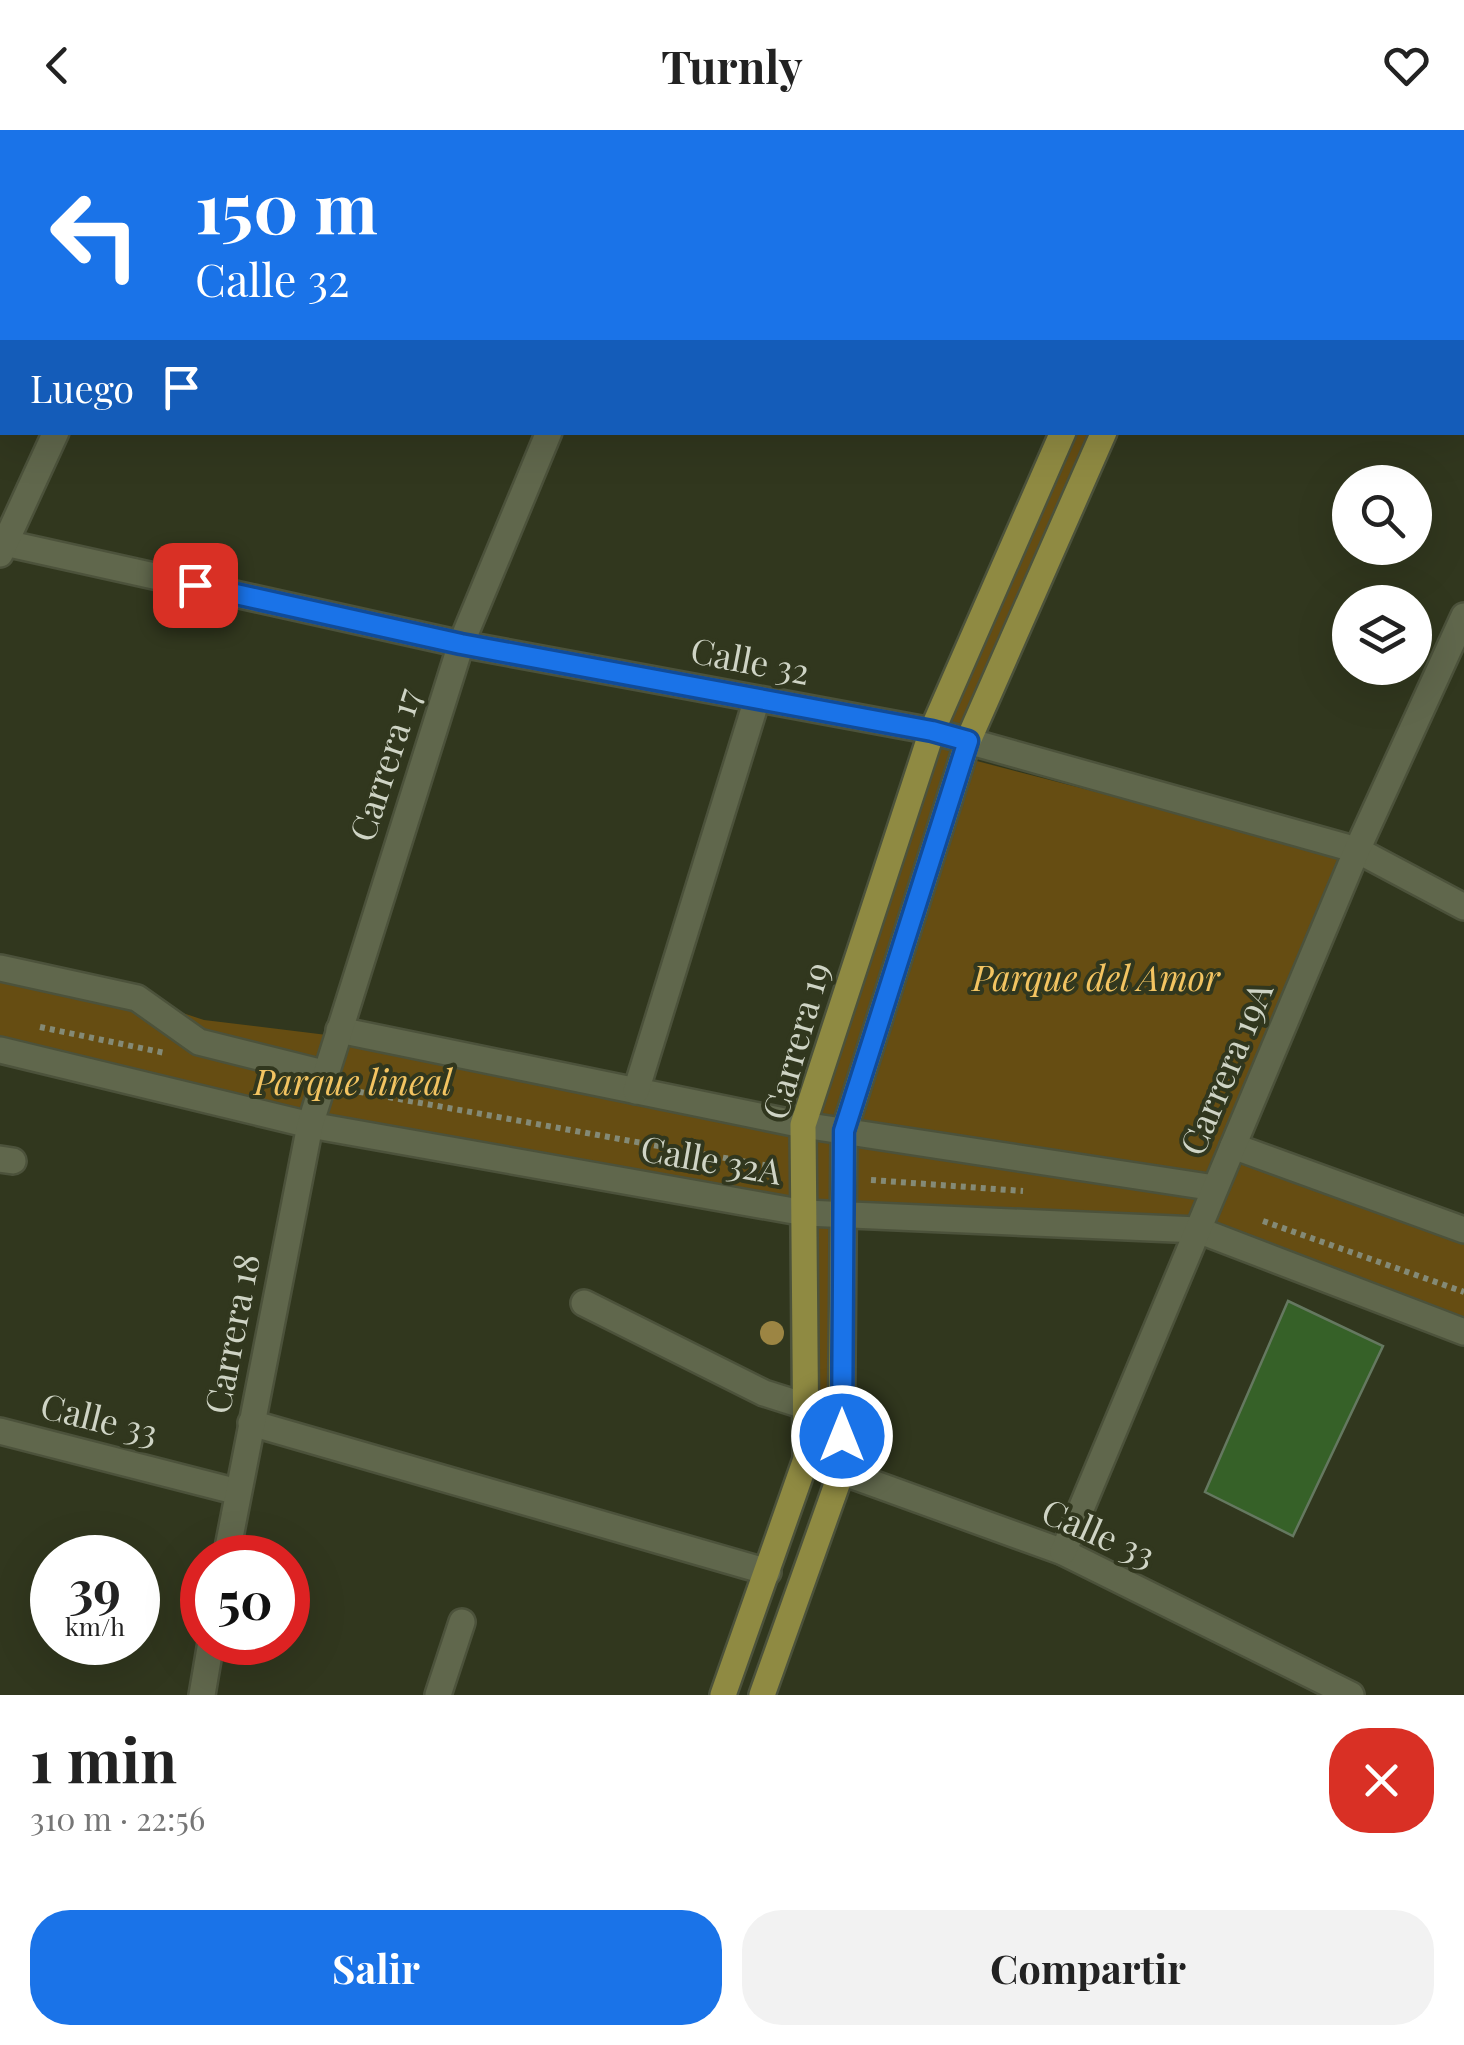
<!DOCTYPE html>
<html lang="es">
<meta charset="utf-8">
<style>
:root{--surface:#fff;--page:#f2f2f2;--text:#222;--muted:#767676;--accent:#1a73e8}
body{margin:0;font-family:"Playfair Display",serif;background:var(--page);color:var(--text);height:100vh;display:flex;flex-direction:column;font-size:38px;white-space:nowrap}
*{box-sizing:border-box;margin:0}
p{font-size:32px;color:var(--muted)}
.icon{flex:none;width:55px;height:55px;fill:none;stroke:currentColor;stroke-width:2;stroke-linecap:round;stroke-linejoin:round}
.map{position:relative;height:1565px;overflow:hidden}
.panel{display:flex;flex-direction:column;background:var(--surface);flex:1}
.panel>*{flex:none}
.hud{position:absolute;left:0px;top:0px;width:1465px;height:305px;box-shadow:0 10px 40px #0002;background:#1a73e8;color:#fff;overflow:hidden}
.controls{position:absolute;left:1332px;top:335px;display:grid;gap:20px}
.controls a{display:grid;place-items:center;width:100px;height:100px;border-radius:50%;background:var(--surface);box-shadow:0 10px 40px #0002;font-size:50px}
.speed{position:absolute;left:30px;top:1405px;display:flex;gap:20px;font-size:50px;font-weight:700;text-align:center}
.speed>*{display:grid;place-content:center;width:130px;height:130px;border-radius:50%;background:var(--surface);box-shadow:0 10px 40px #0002;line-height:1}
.speed small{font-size:25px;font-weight:400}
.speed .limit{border:15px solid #d22;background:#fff;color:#111}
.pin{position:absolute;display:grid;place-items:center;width:85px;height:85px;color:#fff;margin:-42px;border-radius:20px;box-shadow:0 5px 15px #0006}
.me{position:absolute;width:110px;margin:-55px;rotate:0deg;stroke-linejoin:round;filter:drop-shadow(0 0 8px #0008)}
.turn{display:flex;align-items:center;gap:35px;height:210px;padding:0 30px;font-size:45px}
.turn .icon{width:130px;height:130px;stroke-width:2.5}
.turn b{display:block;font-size:70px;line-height:85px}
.then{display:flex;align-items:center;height:95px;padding:0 30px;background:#0003;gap:20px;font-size:38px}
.round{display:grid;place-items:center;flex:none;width:105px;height:105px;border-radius:40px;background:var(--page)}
.head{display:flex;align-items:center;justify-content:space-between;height:170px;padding:0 30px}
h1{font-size:60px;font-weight:700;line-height:75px}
.button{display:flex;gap:20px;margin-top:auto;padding:20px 30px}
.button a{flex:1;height:115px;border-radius:40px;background:var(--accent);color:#fff;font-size:40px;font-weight:700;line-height:115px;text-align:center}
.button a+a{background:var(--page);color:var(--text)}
header{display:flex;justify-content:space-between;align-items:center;height:130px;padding:0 30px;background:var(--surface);font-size:45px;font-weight:700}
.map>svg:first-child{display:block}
</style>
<header><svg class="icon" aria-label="back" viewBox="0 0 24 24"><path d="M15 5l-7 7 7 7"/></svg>Turnly<svg class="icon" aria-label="heart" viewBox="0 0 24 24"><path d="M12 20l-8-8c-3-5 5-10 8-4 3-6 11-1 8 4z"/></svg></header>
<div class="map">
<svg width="1464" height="1565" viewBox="0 0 1464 1565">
<rect width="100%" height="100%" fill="#31371e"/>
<g fill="#664d12">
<path d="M1072,303h22l-131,299 -19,-7z"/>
<path d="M933,607l28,7 -122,386 375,58 19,-42 231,84v102l-266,-102 -393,-17 -805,-163v-82l137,30 67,22 123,15 486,81z"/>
<path d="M973,630l371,96 -136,323 -349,-53z"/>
<path d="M814,1094l19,3 -2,237 -16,-7z"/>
</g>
<path fill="#366128" stroke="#657860" stroke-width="2.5" d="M1288,1171l95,45 -90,190 -88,-44z"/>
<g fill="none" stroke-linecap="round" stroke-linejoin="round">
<defs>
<g id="minor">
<path d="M195,2l1,-2"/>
<path d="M674,2l1,-2"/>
<path d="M1196,2l1,-2"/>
<path d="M0,202l2,8"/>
<path d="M0,234l2,-6"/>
<path d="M5,413l456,101 471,87 425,119 107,57"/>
<path d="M0,424l56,-122"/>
<path d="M0,838l137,30 62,44 128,32"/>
<path d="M339,900l464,95 412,63"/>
<path d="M0,920l310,75 495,88 393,17 266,102"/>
<path d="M636,961l121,-392"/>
<path d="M1233,1016l231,84"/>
<path d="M0,1029l13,2"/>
<path d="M584,1173l180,90 41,13"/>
<path d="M251,1293l517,149"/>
<path d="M0,1301l238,61"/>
<path d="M806,1329l257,93 288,143"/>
<path d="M1063,1422l294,-702 107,-234"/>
<path d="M226,1428l84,-433 151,-481 88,-212"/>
<path d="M202,1565l9,-53"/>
<path d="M438,1565l24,-73"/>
</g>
<g id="major">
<path d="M850,0l6,2"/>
<path d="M1462,276h2"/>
<path d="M723,1565l83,-236 -3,-334 129,-394 131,-299"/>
<path d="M762,1565l79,-222 3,-342 124,-390 136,-309"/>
</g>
</defs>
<use href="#minor" stroke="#4c523b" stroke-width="30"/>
<use href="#major" stroke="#4c523b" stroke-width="30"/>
<g stroke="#848a76" stroke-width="6" stroke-dasharray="5 5" stroke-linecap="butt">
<path d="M40,897l125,26"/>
<path d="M349,960l431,78"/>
<path d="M871,1050l152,11"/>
<path d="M1263,1091l201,71"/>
</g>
<use href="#minor" stroke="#60674c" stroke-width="25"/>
<use href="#major" stroke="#8f8a42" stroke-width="25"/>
</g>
<circle fill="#9c8543" cx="772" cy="1203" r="12"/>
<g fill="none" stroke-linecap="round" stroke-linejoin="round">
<defs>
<path id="route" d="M195,455l266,59 471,87 36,10 -124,390 -2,305"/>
</defs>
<use href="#route" stroke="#114b97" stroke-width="25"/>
<use href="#route" stroke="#1a73e8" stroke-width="18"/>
</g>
<g text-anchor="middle" stroke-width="8" stroke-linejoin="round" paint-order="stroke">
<g font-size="35" fill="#cfd4c5" stroke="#31371e">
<text transform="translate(750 532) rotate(11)" y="12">Calle 32</text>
<text transform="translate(386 635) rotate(-72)" y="12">Carrera 17</text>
<text transform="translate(797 911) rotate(-74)" y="12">Carrera 19</text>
<text transform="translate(1227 939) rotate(-67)" y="12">Carrera 19A</text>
<text transform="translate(711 1031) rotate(10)" y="12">Calle 32A</text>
<text transform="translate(233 1204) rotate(-79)" y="12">Carrera 18</text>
<text transform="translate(99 1290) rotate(14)" y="12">Calle 33</text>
<text transform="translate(1098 1404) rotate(24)" y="12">Calle 33</text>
</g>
<g font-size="35" font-style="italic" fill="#f3c461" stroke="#31371e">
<text x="1096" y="861">Parque del Amor</text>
<text x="353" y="965">Parque lineal</text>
</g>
</g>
</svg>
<div class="controls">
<a><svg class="icon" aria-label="search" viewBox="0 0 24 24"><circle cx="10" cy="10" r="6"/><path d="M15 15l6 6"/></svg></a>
<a><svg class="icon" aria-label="layers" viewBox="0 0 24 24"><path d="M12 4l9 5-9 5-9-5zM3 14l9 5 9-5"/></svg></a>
</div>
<div class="speed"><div>39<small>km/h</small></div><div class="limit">50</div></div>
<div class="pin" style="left:195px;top:455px;background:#d93025"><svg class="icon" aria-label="arrive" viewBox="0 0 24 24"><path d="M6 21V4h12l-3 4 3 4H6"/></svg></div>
<svg class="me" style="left:842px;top:1306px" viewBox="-20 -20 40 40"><circle r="17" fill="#1a73e8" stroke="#fff" stroke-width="3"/><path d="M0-11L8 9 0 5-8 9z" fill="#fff"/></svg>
<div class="hud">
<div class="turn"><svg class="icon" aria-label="left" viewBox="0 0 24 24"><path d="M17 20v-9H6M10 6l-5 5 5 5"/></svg><div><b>150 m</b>Calle 32</div></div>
<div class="then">Luego<svg class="icon" aria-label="arrive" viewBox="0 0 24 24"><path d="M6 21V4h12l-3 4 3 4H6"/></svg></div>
</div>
</div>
<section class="panel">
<div class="head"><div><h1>1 min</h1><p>310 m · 22:56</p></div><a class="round" style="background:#d93025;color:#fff"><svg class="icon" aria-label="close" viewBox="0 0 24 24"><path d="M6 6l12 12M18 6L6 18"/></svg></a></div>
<div class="button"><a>Salir</a><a>Compartir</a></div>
</section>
